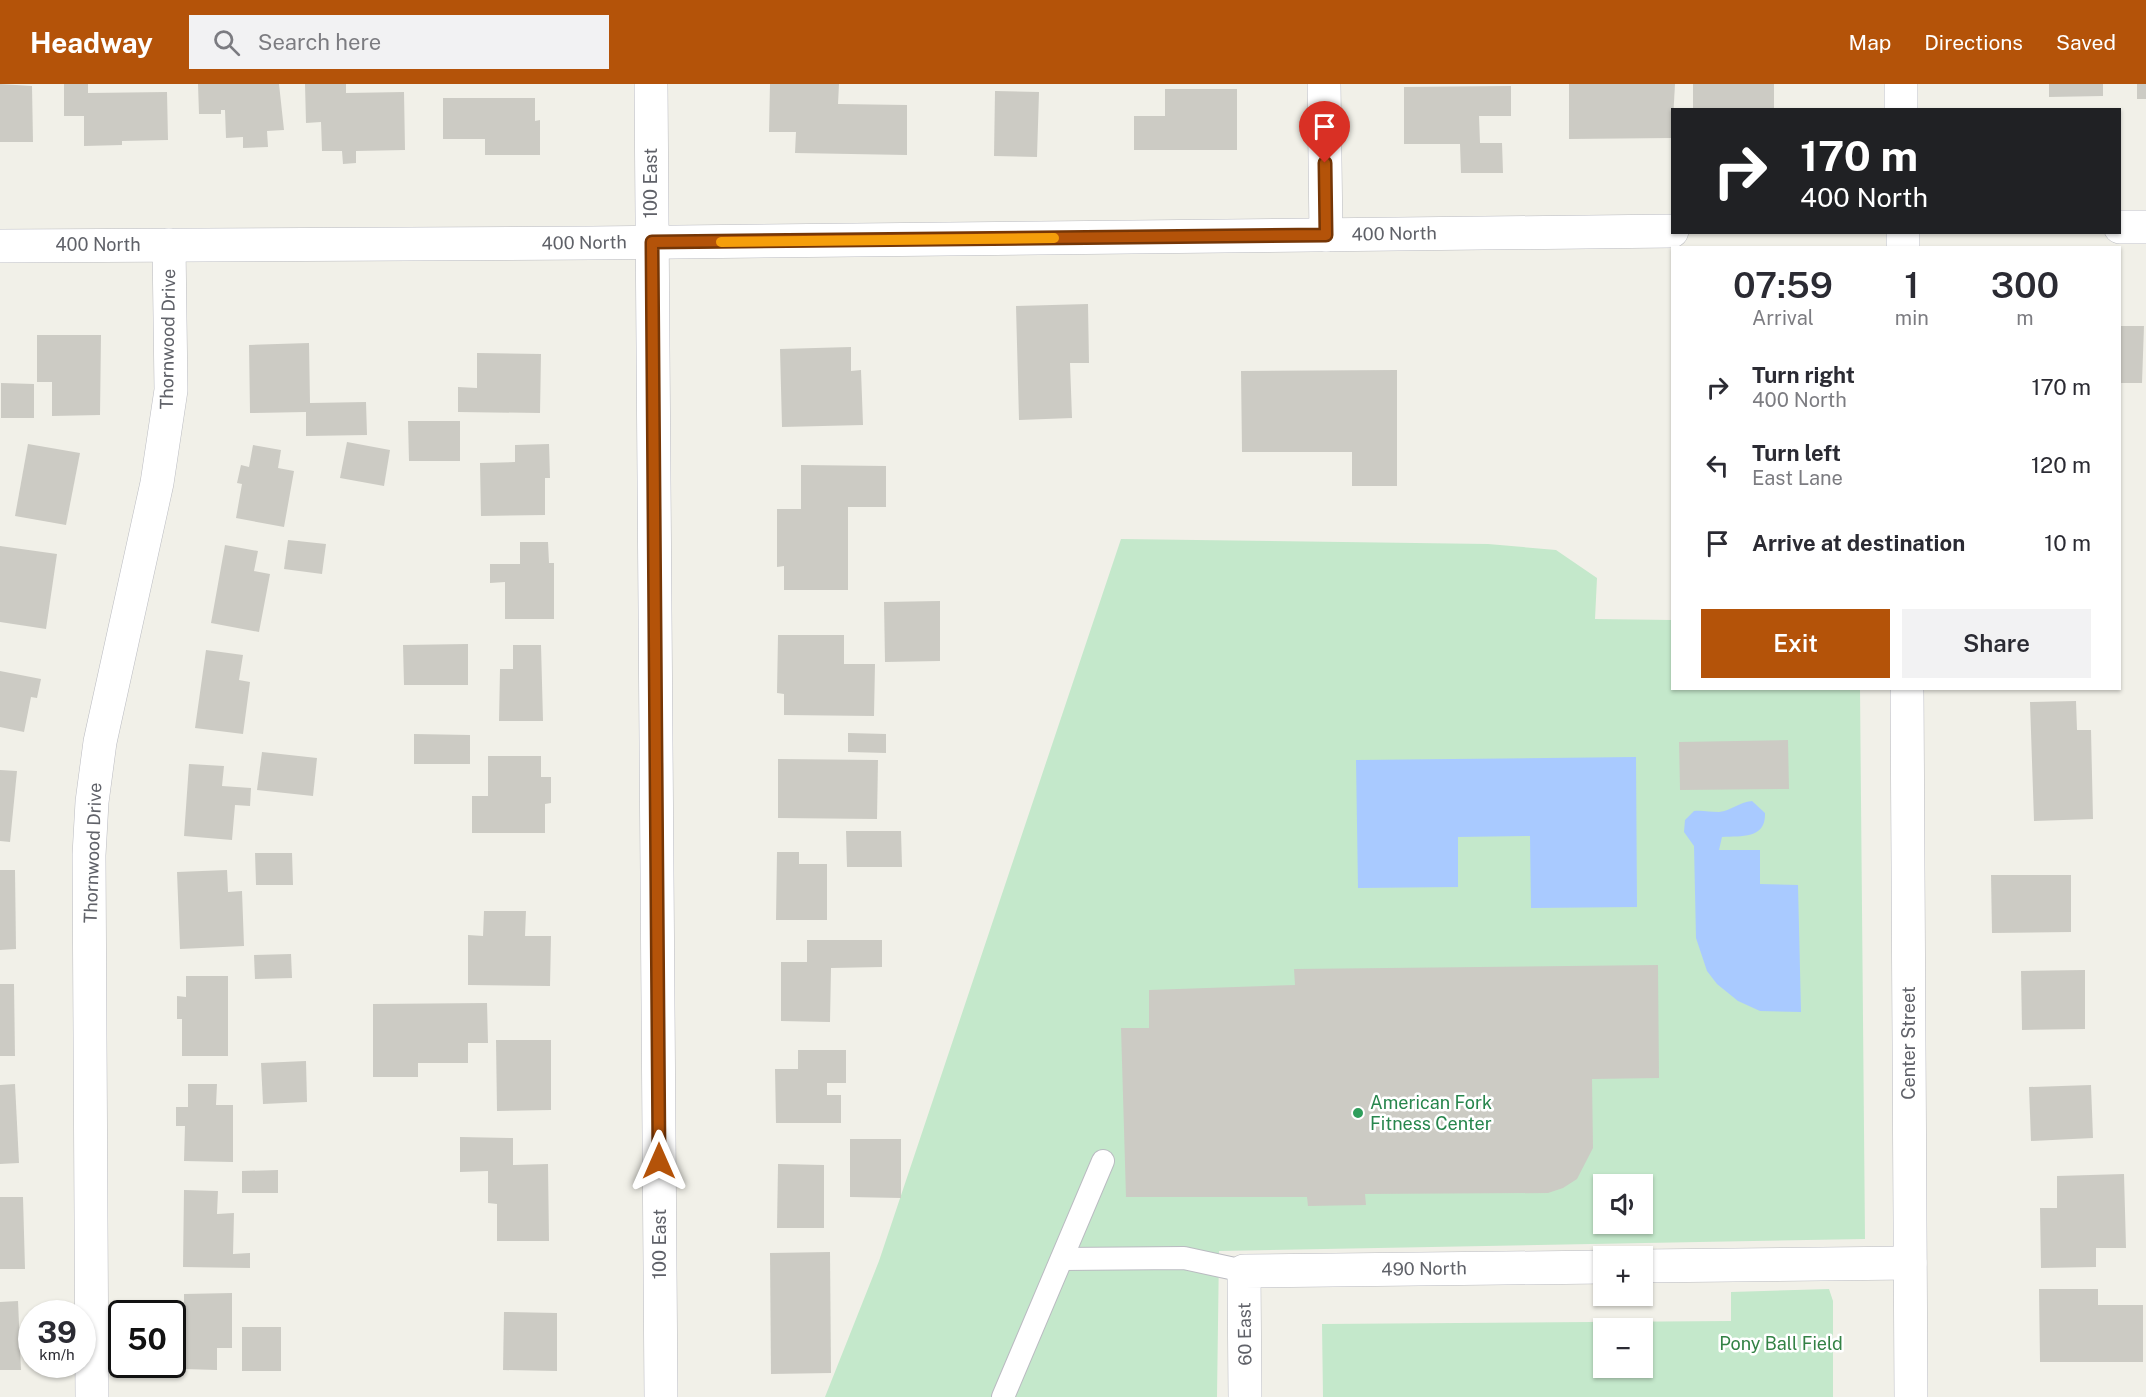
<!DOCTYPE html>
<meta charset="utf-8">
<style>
:root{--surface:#fff;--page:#f2f2f3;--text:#2b2b33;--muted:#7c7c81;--accent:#b45309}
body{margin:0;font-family:"Public Sans",sans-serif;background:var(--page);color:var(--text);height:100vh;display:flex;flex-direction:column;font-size:22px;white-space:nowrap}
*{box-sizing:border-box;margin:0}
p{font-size:20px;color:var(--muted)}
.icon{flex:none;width:33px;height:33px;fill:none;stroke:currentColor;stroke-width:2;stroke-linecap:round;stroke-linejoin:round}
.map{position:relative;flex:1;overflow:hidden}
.details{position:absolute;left:1671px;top:162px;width:450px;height:444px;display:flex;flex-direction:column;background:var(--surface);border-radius:0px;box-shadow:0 2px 4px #0004}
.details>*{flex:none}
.hud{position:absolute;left:1671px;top:24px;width:450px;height:126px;border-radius:0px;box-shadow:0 2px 4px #0004;background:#202124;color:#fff;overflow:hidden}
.fabs{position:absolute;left:1593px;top:1090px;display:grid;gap:12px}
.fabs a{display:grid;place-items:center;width:60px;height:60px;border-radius:0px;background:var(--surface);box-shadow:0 2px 4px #0004;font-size:30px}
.speed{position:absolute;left:18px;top:1216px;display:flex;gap:12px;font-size:30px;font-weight:700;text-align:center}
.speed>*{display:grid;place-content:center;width:78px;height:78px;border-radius:50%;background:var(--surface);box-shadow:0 2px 4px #0004;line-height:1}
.speed small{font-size:15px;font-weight:400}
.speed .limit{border:3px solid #111;border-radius:9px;background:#fff;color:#111}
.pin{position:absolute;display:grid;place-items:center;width:51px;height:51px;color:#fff;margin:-62px -26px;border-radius:50% 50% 50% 0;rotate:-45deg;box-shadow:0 0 6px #0007}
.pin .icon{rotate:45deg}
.me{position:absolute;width:66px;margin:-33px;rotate:0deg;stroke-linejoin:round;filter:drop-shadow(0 0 4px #0008)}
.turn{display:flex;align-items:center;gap:21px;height:126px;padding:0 30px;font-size:27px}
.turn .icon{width:78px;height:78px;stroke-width:2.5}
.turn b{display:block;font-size:42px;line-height:51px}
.eta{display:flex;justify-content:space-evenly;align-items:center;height:102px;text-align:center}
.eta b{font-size:36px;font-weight:600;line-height:42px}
.cta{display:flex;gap:12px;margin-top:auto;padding:12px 30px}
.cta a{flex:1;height:69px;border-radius:0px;background:var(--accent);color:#fff;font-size:24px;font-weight:600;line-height:69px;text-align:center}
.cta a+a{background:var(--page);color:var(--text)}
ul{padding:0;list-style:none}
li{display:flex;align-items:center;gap:18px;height:78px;padding:0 30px}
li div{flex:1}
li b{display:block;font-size:22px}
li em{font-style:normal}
header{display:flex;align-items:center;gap:36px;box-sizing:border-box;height:84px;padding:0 30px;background:var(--accent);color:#fff}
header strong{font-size:28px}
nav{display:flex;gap:33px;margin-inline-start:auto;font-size:21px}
.search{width:420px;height:54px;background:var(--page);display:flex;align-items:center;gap:15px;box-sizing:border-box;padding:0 21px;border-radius:0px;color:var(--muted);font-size:22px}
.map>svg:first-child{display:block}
</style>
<header>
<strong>Headway</strong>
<div class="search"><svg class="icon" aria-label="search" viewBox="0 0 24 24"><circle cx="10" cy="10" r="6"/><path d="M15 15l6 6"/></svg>Search here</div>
<nav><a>Map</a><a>Directions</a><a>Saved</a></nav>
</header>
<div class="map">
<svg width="2146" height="1313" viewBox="0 0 2146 1313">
<rect width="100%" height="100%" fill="#f1f0e8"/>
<g fill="#c4e8cb" fill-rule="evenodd">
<path d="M1121,455l367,5 68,6 41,28 -2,41 77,1v68l188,1 5,550 -646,12 -2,146h-392l54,-136zM1604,1101h38v39h-38z"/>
<path d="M1829,1205l4,12v96h-510l-1,-73 409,-3v-29zM1604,1245h38v39h-38z"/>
</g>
<g fill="#a9caff">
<path d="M1636,673l1,150 -106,1 -1,-72 -72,1v50l-100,1 -2,-128z"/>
<path d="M1752,717l13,12c1,26 -23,23 -43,24l-3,13h41v34l38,1 3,127 -41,-1 -22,-10 -21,-17 -10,-13 -11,-33 -2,-92 -10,-14 1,-12 9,-9c8,-1 16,1 25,1 12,-1 20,-10 33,-11z"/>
</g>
<g fill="#cccbc4">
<path d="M0,0l32,2 1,56h-33z"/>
<path d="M64,0h24v9l79,-1 1,48 -46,1v4l-38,1v-30h-20z"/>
<path d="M198,0h81l5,46 -17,1 1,16 -25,1v-11l-17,1 -1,-28h-4v4h-22z"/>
<path d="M305,0h41v9l58,-1 1,58 -49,1v12l-13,1 -1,-13h-20l-1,-29 -15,1z"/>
<path d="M770,0h69l-1,20 69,1v50l-112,-2 1,-21h-27z"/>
<path d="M1569,0h106l-3,54 -103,1z"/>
<rect x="1693" y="0" width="81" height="26"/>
<path d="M2049,0h54v12l-54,1z"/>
<rect x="2137" y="0" width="9" height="15"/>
<path d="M1511,2v30h-32l1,27h22l1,30h-42l-1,-29h-56v-57z"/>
<path d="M1165,5h72v61h-103v-34h31z"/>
<path d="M995,7l44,1 -2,65 -43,-1z"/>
<path d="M443,14h92v23l5,-1v35h-55v-16h-42z"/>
<path d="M1088,220l1,59h-19l2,55 -53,2 -3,-114z"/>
<path d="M2120,242h24l-2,57h-22z"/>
<path d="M37,251h64l-1,80 -48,1v-34h-15z"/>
<path d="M309,259l1,60 56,-1 1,33 -61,1v-24l-56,1 -1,-68z"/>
<path d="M851,263v24l10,-1 2,55 -81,2 -2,-78z"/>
<path d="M477,269l64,1 -1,59 -82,-1v-25l19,1z"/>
<path d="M1397,286v116h-45v-34h-110l-1,-81z"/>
<path d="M1,299l33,1v34h-33z"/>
<path d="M408,337h52v40h-51z"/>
<path d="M347,358l43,8 -6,36 -44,-8z"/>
<path d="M28,360l52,9 -14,72 -51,-9z"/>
<path d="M549,360l1,34h-5v37l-64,1 -1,-53 35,-1v-17z"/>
<path d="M253,361l28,5 -3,18 16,3 -10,56 -48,-9 6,-34 -5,-1 4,-18 8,2z"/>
<path d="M801,381l85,1v41h-38v83h-64v-24l-7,1v-58h24z"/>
<path d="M288,456l38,4 -4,30 -38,-5z"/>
<path d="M520,458h28l1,21h5v56h-49v-37l-15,1v-19h30z"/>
<path d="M225,461l33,6 -4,20 16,3 -11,58 -48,-9z"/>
<path d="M0,462l57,8 -11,75 -46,-7z"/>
<path d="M940,517v60l-55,1 -1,-60z"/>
<path d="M778,551h66v29h31l-1,52 -90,-1v-21l-7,-1z"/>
<path d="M468,560v41h-64l-1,-40z"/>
<path d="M513,561h28l2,76h-44l1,-52h13z"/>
<path d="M206,566l37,5 -4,25 11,2 -7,52 -48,-6z"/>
<path d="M0,587l41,8 -4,19 -6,-1 -7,35 -24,-5z"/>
<path d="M2076,617l1,29h14l2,89 -59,2 -4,-119z"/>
<path d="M848,649l38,1v19l-38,-1z"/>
<path d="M414,650l56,1v29h-56z"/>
<path d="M1788,656l1,49 -109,1 -1,-48z"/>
<path d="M262,668l55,6 -4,38 -56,-6z"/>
<path d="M488,672h53v21h10v26l-6,1v29h-73v-37h16z"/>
<path d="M778,675l100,1 -1,59 -99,-1z"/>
<path d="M189,680l35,2 -2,20 29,2 -1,18 -15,-1 -3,35 -48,-4z"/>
<path d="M0,686l17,1 -7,71 -10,-1z"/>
<path d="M846,747h55l1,36h-55z"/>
<path d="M777,768h22v12h28v56h-51z"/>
<path d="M255,769h37l1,32h-37z"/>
<path d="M0,786h15l1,79 -16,1z"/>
<path d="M227,786l1,22 14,-1 2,55 -64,3 -3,-77z"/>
<path d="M1991,791h80v57l-79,1z"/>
<path d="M484,827h42l-1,25h26l-1,50 -82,-1v-50l15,1z"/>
<path d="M807,856h75v27l-51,1 -1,54 -49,-1v-59h26z"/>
<path d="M291,870l1,24 -37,1 -1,-24z"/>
<path d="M1658,881l1,113 -67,1 1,69 -16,31 -14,9 -15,5 -183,1 1,11 -58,1 -1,-9h-181l-5,-169h28v-38l146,-5 -1,-16z"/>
<path d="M2085,886v59l-63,1 -1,-59z"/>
<path d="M186,892h42v80h-46v-37h-5v-23l9,1z"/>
<path d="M0,900h14l1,72h-15z"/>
<path d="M487,919l1,40h-20v20h-50v14h-45v-73z"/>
<path d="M496,956h55v70l-54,1z"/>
<path d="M798,966h48v33h-19v12h14v28h-65l-1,-54h23z"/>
<path d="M306,977l1,41 -44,2 -2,-41z"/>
<path d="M15,1000l4,79 -19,1v-79z"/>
<path d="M188,1000h29l-1,21h17v57l-49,-1 1,-35h-9v-19h12z"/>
<path d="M2091,1001l2,53 -62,3 -2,-54z"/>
<path d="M460,1053l53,1v27l35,-1 1,77h-52v-37l-9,-1v-32l-28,1z"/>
<path d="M850,1055h51v59l-51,-1z"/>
<path d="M778,1080l46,1v63h-47z"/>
<path d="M278,1086v23h-36v-22z"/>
<path d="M2124,1090l2,74h-30v19l-55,1 -1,-60h17v-32z"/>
<path d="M184,1106l34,1 -1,23 17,-1 -1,41 17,-1v15l-67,-1z"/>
<path d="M0,1113h23l2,72h-25z"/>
<path d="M830,1168l1,121 -60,1 -1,-121z"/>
<path d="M2039,1205h59v16h45v57h-103z"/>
<path d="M232,1209v55h-15v22l-33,-1v-75z"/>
<path d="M18,1217l3,69h-21v-68z"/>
<path d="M504,1228l53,1v58l-54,-1z"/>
<rect x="242" y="1243" width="39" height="44"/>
</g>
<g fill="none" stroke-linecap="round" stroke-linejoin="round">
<defs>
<g id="lane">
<path d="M1062,1175l122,-1 60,13"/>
<path d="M1003,1313l100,-236"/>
</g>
<g id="street">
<path d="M1324,0l2,151"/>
<path d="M2120,143h26"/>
<path d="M0,162l591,-3 1081,-12"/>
<path d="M1642,1182l268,-3"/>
<path d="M92,1313l-3,-542 3,-53 8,-60 57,-259 14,-93 -2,-145"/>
<path d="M1245,1313l-1,-126 360,-4"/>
</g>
<g id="secondary">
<path d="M651,0l10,1313"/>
<path d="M1901,0v26"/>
<path d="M1903,148v16"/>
<path d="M1907,604l4,709"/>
</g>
</defs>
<use href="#lane" stroke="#babbc1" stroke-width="24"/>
<use href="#street" stroke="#babbc1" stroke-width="34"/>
<use href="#secondary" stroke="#b9bac1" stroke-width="34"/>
<use href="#lane" stroke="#fff" stroke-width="22"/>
<use href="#street" stroke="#fff" stroke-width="33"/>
<use href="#secondary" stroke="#fff" stroke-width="33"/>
</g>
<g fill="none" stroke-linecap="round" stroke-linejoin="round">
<defs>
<path id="route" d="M659,1077l-7,-919 674,-7 -1,-72"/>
</defs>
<use href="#route" stroke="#753606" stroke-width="15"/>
<use href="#route" stroke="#b45309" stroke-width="10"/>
<path stroke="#f59e0b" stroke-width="10" d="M721,158l333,-4"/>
</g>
<circle fill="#2e9e5b" stroke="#fff" stroke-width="2" cx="1358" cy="1029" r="6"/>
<g text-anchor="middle" stroke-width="5" stroke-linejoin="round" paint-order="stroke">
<g font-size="18" fill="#5f6168" stroke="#fff">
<text transform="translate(651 99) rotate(-90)" y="6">100 East</text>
<text transform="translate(1394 150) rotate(-1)" y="6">400 North</text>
<text transform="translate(584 159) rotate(-1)" y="6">400 North</text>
<text x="98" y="167">400 North</text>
<text transform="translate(168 255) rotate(-89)" y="6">Thornwood Drive</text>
<text transform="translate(93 769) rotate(-88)" y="6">Thornwood Drive</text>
<text transform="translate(1909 959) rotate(-90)" y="6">Center Street</text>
<text transform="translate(660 1160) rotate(-90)" y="6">100 East</text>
<text transform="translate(1424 1185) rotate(-1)" y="6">490 North</text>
<text transform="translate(1245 1250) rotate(-91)" y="6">60 East</text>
</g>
<g font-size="18" fill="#27864d" stroke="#fff" text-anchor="start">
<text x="1370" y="1025">American Fork<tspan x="1370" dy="21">Fitness Center</tspan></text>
</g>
<g font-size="18" fill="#338245" stroke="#fff">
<text x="1781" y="1266">Pony Ball Field</text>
</g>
</g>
</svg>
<div class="fabs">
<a><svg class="icon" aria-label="sound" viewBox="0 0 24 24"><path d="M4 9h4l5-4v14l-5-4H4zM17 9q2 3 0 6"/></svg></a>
<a>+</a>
<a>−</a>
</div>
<div class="speed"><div>39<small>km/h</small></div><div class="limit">50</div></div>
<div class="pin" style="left:1325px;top:79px;background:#d93025"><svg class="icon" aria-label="arrive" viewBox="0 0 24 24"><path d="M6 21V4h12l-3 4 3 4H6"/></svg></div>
<svg class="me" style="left:659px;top:1077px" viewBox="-20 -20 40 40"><path d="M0-17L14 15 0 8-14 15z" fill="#b45309" stroke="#fff" stroke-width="4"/></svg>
<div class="hud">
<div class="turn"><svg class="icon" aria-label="right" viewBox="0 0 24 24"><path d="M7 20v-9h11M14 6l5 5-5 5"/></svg><div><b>170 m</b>400 North</div></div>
</div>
<section class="details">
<div class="eta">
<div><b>07:59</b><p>Arrival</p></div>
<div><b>1</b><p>min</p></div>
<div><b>300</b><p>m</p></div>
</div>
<ul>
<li><svg class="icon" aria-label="right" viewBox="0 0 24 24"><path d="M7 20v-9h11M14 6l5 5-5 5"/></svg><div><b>Turn right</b><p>400 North</p></div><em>170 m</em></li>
<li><svg class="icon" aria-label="left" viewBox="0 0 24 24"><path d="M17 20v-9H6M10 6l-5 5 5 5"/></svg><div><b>Turn left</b><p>East Lane</p></div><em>120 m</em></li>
<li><svg class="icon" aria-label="arrive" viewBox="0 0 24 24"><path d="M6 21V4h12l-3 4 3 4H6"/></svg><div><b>Arrive at destination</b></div><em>10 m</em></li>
</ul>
<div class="cta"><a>Exit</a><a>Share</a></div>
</section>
</div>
